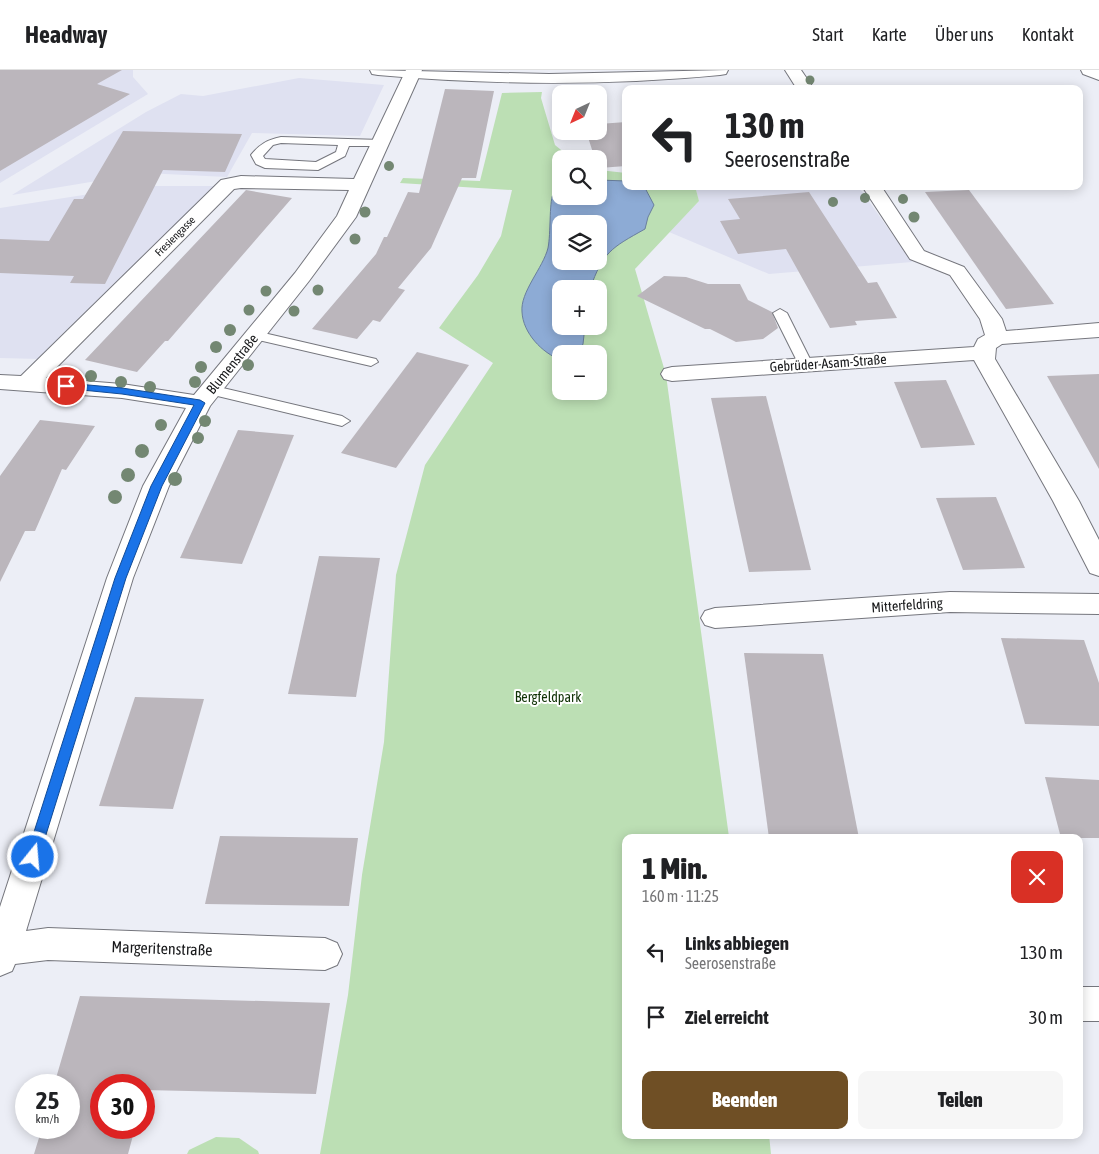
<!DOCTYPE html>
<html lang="de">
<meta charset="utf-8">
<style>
:root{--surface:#fff;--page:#f6f6f6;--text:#202124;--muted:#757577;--line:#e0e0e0;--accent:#6f4f25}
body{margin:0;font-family:"Asap Condensed",sans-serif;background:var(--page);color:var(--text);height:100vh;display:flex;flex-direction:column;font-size:19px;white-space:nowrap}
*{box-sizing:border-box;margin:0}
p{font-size:16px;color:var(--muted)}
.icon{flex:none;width:28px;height:28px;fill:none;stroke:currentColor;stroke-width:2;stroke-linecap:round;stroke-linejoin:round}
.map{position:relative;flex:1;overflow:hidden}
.drawer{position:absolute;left:622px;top:764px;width:461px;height:305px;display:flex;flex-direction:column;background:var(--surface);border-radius:10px;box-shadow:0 2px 12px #0003}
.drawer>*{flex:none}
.top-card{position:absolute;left:622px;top:15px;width:461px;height:105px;border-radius:10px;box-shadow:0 2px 12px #0003;background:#fff;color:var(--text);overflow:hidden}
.needle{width:32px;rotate:223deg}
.tools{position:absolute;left:552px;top:15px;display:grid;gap:10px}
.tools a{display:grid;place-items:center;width:55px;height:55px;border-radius:10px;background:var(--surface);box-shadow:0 2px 12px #0003;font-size:25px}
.speed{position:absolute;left:15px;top:1004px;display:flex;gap:10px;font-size:25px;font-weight:700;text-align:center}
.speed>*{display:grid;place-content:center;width:65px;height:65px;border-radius:50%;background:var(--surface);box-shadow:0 2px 12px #0003;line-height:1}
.speed small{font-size:12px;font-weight:400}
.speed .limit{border:8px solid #d22;background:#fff;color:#111}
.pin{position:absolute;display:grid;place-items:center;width:42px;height:42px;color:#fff;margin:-21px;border:2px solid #fff;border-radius:50%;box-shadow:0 1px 5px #0007}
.me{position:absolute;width:55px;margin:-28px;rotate:17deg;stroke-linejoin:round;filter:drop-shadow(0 0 4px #0008)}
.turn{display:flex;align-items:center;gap:18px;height:105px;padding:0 20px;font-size:22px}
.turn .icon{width:65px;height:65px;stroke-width:2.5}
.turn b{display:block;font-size:35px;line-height:42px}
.round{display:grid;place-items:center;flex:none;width:52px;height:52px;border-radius:10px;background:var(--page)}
.overview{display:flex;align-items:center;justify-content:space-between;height:85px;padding:0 20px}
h1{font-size:30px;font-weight:800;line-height:38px}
.action{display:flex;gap:10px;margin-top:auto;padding:10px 20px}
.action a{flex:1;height:58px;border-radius:10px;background:var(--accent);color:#fff;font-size:20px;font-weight:800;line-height:58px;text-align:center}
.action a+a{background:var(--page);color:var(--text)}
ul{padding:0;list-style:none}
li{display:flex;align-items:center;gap:15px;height:65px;padding:0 20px}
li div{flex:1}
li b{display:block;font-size:19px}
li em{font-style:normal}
header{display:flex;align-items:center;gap:30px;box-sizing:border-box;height:70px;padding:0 25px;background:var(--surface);border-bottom:1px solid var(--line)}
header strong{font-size:24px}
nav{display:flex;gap:28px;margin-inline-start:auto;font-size:18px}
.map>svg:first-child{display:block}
</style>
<header>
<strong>Headway</strong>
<nav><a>Start</a><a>Karte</a><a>Über uns</a><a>Kontakt</a></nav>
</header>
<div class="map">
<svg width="1099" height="1084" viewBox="0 0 1099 1084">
<rect width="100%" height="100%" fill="#eceef6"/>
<g fill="#dfe1f1">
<path d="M0,0h133v7l15,17 -148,89z"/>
<path d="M299,8l85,7 -24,51 -108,-3 -25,44 -82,-4 -133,22 134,-83 35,-18 22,2z"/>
<path d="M141,116h73l-174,173 -40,-1v-150z"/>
<path d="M695,116h163l54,76 -143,12 -100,-42 30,-31z"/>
</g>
<g fill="#bcdfb4" fill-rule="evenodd">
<path d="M542,22l-1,6 14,47 17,14h-11v37h38v-26l27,3v13h69l4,15 -64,68 31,106 63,462 -103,1v297h143l2,19h-451l28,-159 14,-120 22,-133 12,-167 29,-110 68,-102 -54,-35 39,-53 23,-39 11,-46 -112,-7 3,-5 77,3 22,-88zM561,154h38v37h-38zM561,219h38v37h-38zM561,284h38v37h-38z"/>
<path d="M216,1067l23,1 19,13 1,3h-72l2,-4z"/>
</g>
<path fill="#8dabd5" stroke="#6a7f9d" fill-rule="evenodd" d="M599,110l27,1v5h18l10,19 -6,12 -3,12c-34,19 -42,23 -55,60h-29v37h24l-2,18 -5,10h-17v6c-19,-7 -38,-27 -39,-48 -2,-20 21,-44 26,-64 3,-15 1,-44 5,-54 2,-4 5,-5 8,-7v9h38zM561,154h38v37h-38z"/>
<g fill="#bbb6bc">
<path d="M0,0h122l-25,14 33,10 -130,77z"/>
<path d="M445,19l49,2 -18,87h-14l-31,70 -33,40 7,2 -25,32 -7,-2 -16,19 -45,-10 64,-75 8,-17h3l21,-45 11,1z"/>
<path d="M626,52v44l-27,2v-9h-4l-9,-28h13v-7z"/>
<path d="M123,61l119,3 -17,38 -62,-2 -58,114 -35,-1 4,-7 -74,-3v-34l49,2 25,-42h9z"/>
<path d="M246,120l46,8 -124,143h-3l-28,31 -52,-12z"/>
<path d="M969,120l85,114 -48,5 -81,-117z"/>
<path d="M809,122l59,91 9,-1 20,36 -42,3 2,4 -27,3 -44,-79 -48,5 -18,-33 20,-2 -12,-20z"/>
<path d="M664,206l22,1 22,7h32l8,16 24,12 6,16 -15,11 -27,3 -26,-13h-5l-68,-33z"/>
<path d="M417,282l52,13 -73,103 -55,-15z"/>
<path d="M1099,304v95l-52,-93z"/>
<path d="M946,310l29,65 -54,3 -27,-66z"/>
<path d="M766,326l45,174 -62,2 -38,-174z"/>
<path d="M40,350l55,6 -29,44 -4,-1 -27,62h-10l-25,51v-106z"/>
<path d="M238,360l56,5 -52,129 -62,-6z"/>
<path d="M996,427l29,71 -62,2 -27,-72z"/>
<path d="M319,486l61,2 -24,139 -68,-3z"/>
<path d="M1001,568l83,2 15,43v43l-74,-2z"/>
<path d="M744,583l79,1 36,184h-90z"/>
<path d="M135,627l69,2 -31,110 -74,-3z"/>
<path d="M1045,707l54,3v58h-38z"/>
<path d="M220,766l138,2 -9,68 -144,-2z"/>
<path d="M80,926l250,7 -14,91 -172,-4v-5h-43v43h34l-7,26h-94l8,-26h27v-43h-15z"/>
</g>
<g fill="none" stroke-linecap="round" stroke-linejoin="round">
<defs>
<g id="service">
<path d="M281,67l100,3 6,3 -6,3h-32l-4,10 -27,14 -53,-2 -9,-4 -5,-9c9,-11 16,-15 30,-18zM281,73l57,2 -2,7 -20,10 -51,-3 -2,-3 10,-11z"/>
<path d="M780,239l7,4 26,52 -2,3h-10l-2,-3 -26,-52z"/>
<path d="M255,261l121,28 2,3 -7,4 -121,-28 -2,-3z"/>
<path d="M210,315l132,31 8,5 -8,5 -137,-33 -2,-3 2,-3z"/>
</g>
<g id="minor">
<path d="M406,0h16l-66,147 -47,64 -99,125 -41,80 -36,92 -107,353 22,-3 277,10 12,5 5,11 -5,11 -12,5 -277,-10 -33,4 -3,7 -12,5v-69l107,-329 36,-92 43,-78 -64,-10 -122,-9v-14l21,1 200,-196 20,-4 113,3zM241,118l108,2 -12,26 -42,57 -101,122 -72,-11 -76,-6 188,-189z"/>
<path d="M785,0h16l13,19h-17z"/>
<path d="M1081,0h18v10l-16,-6z"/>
<path d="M862,116h19l43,65 40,16 38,52 4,12 93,-8v14l-97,7 -6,4 -1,11 84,142 20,39v36l-9,-3 -37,-72 -79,-141 -302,21 -8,-2 -3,-5 3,-5 8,-2 302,-20 4,-8 7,-4 -5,-16 -30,-44 -40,-16z"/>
<path d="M950,522l149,2v20l-149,-2 -235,16 -10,-3 -4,-7 4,-7 10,-3z"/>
<rect x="1080" y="917" width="19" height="34"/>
</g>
<path id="tertiary" d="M370,0l179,4 179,-4 -2,4 -6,1c-114,11 -228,10 -342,0l-6,-1z"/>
</defs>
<use href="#service" stroke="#75767d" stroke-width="2"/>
<use href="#minor" stroke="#75767d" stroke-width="2"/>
<use href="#tertiary" stroke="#75767d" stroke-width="2"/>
<use href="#service" fill="#fff" fill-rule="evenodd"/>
<use href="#minor" fill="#fff" fill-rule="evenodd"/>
<use href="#tertiary" fill="#fff" fill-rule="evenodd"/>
</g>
<g fill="#738772">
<circle cx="810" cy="10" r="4.5"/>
<circle cx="389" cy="96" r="5"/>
<circle cx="865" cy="128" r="5"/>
<circle cx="903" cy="129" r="5"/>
<circle cx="833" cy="132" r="5"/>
<circle cx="365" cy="142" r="5.5"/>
<circle cx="914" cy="147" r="5.5"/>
<circle cx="355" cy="169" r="5.5"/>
<circle cx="318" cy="220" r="5.5"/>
<circle cx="266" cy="221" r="5.5"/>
<circle cx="249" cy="240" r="5.5"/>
<circle cx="294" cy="241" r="5.5"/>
<circle cx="230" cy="260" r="6"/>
<circle cx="216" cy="277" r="6"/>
<circle cx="248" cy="295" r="6"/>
<circle cx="201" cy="297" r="6"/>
<circle cx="60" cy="303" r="6"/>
<circle cx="91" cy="306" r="6"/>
<circle cx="121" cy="312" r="6"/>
<circle cx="195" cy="312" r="6"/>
<circle cx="150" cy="317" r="6"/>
<circle cx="65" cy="325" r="6"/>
<circle cx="205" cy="351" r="6"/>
<circle cx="161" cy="355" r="6"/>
<circle cx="198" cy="368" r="6"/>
<circle cx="142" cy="381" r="7"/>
<circle cx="128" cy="405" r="7"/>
<circle cx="175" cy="409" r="7"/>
<circle cx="115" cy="427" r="7"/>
</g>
<path fill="#1a73e8" stroke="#114b97" d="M66,313l56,5 78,12 5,3 -43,83 -36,92 -87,279 -2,4h-9l-2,-4 89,-279 36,-92 43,-81 -72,-11 -60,-6v-4z"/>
<g text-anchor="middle" stroke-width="4" stroke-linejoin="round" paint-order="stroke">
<g font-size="11" fill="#17181a" stroke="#fff">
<text transform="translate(175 166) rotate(-45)" y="4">Fresiengasse</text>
</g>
<g font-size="14" fill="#17181a" stroke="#fff">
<text transform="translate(828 293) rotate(-4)" y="5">Gebrüder-Asam-Straße</text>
<text transform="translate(232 294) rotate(-51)" y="5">Blumenstraße</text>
<text transform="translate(907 535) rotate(-4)" y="5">Mitterfeldring</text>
</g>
<g font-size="14" fill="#103206" stroke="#fff">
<text x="548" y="632">Bergfeldpark</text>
</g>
<g font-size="16" fill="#17181a" stroke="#fff">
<text transform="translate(162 878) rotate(2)" y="6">Margeritenstraße</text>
</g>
</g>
</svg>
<div class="tools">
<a><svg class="needle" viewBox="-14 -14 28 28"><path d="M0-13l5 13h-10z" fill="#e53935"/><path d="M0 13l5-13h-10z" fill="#757577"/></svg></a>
<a><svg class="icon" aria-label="search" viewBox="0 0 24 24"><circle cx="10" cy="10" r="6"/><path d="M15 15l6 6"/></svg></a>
<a><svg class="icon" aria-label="layers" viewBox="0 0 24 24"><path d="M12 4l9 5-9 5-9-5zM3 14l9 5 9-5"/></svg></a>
<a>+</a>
<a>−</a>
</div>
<div class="speed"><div>25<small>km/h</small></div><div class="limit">30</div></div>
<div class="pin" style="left:66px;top:316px;background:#d93025"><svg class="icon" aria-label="arrive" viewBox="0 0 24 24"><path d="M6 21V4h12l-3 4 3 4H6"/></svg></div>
<svg class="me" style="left:33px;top:787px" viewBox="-20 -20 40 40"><circle r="17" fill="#1a73e8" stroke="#fff" stroke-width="3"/><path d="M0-11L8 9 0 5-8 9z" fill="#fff"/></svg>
<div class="top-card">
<div class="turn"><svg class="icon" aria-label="left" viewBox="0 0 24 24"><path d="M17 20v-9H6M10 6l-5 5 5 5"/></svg><div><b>130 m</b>Seerosenstraße</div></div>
</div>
<section class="drawer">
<div class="overview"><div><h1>1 Min.</h1><p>160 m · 11:25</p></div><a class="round" style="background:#d93025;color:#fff"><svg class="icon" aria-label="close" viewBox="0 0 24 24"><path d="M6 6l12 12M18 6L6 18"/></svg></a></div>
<ul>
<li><svg class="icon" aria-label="left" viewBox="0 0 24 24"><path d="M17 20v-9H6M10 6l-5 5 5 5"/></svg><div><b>Links abbiegen</b><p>Seerosenstraße</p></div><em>130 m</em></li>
<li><svg class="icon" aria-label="arrive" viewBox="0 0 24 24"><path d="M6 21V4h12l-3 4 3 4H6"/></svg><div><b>Ziel erreicht</b></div><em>30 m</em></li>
</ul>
<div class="action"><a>Beenden</a><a>Teilen</a></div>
</section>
</div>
